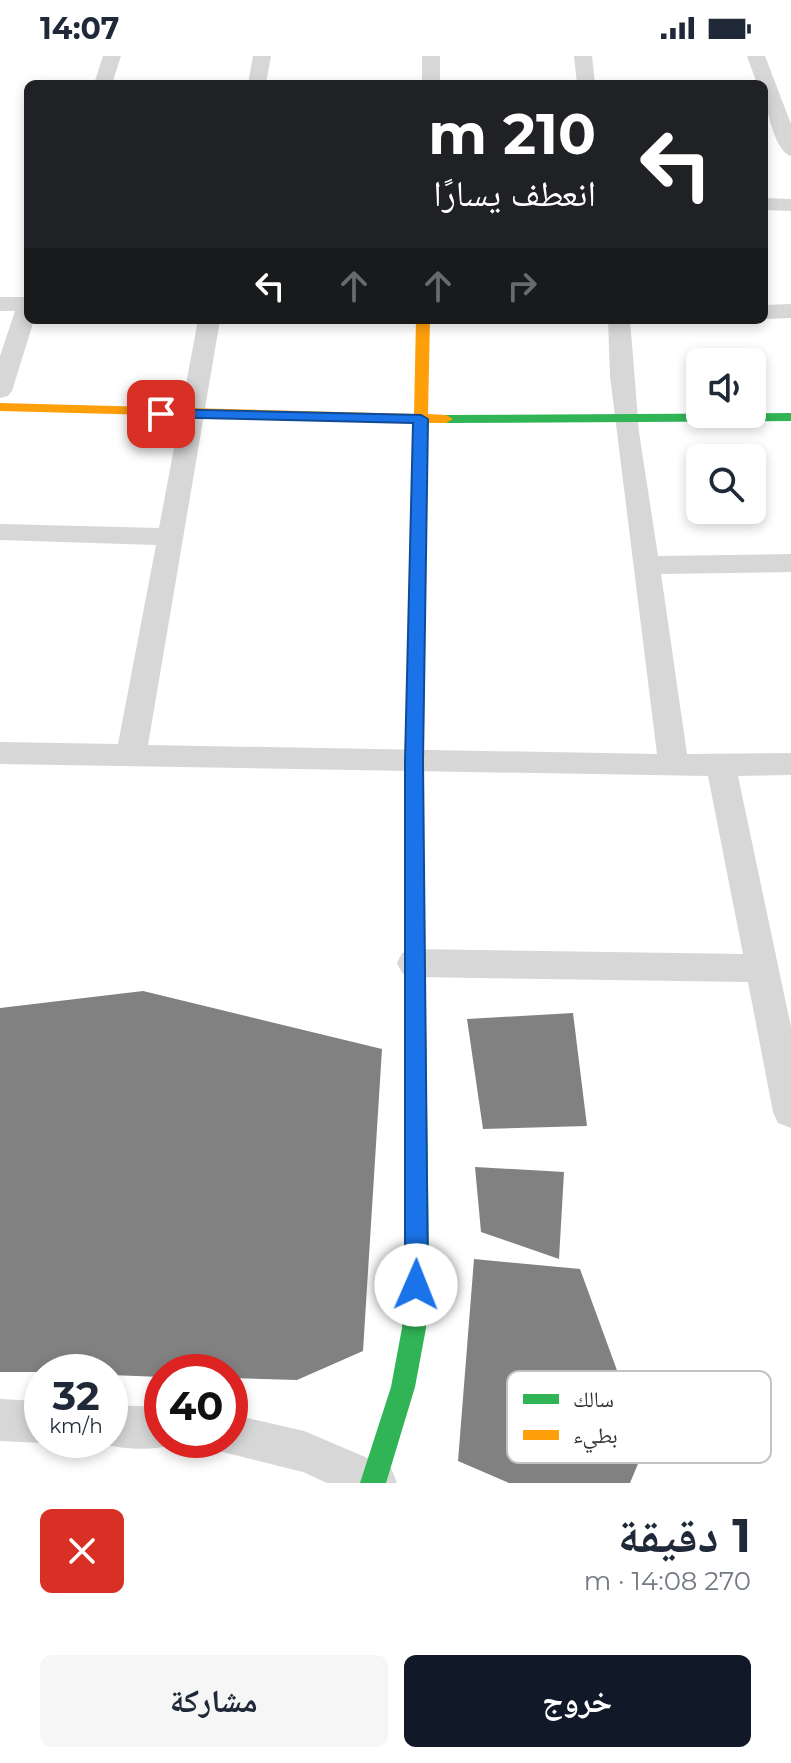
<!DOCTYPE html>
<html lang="ar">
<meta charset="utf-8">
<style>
:root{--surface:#fff;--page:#f6f6f7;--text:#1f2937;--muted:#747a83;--accent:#111827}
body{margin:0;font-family:Montserrat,"Noto Naskh Arabic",sans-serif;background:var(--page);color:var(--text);direction:rtl;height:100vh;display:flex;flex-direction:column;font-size:30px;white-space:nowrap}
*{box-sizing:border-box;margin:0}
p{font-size:26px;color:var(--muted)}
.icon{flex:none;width:44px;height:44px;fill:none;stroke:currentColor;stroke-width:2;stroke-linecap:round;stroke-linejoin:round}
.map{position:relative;height:1427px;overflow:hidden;direction:ltr}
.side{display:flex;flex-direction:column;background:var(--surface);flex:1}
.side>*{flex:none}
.banner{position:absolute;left:24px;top:24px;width:744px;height:244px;border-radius:12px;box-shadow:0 4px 12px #0003;direction:rtl;background:#202124;color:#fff;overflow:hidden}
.controls{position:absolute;left:686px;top:292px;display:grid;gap:16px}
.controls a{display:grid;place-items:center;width:80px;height:80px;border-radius:12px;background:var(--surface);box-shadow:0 4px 12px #0003;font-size:40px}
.speed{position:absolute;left:24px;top:1298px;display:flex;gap:16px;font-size:40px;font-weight:700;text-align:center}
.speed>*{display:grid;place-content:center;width:104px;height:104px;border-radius:50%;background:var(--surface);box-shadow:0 4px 12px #0003;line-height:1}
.speed small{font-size:20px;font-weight:400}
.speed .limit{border:12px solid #d22;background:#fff;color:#111}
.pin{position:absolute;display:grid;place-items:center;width:68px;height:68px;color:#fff;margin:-34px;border-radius:16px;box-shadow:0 4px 12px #0006}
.me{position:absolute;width:88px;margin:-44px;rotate:1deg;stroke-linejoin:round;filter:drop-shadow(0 0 6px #0008)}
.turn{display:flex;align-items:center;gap:28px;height:168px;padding:0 40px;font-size:36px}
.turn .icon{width:104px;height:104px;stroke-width:2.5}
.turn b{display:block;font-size:56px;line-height:68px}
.lanes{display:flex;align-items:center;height:76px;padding:0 40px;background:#0003;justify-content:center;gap:40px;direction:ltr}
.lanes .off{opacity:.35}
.round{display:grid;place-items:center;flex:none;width:84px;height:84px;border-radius:12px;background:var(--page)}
.head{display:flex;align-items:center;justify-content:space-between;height:136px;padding:0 40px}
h1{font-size:48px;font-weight:700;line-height:60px}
.button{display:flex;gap:16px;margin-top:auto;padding:16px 40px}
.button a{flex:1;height:92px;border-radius:12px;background:var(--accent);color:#fff;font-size:32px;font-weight:700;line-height:92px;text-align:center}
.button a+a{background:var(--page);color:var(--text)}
.status{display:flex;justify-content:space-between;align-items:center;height:56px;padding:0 40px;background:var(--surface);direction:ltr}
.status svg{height:22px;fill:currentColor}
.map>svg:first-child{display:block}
</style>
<div class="status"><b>14:07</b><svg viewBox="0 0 49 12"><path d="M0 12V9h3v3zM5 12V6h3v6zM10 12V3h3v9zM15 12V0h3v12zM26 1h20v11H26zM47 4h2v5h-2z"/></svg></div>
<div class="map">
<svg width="791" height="1427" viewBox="0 0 791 1427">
<rect width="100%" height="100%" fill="#fff"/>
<g fill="#818181">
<path d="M143,935l239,58 -19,302 -66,29 -67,-2v-6h-68v5l-52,-2v-3h-110v-364z"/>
<path d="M573,957l14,113 -104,3 -16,-110z"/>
<path d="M475,1111l89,5 -5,87 -78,-27z"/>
<path d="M474,1203l106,10 65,178 -15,36h-121l-51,-22z"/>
</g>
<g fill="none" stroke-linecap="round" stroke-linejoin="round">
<g fill="#d7d7d7" fill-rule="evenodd">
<path d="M103,0h18l-9,28h-18z"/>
<path d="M253,0h18l-5,28h-18z"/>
<rect x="422" y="0" width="18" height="28"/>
<path d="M574,0h18l3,28h-18z"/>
<path d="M747,0h18l26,68v32c-17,-4 -27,-55 -27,-72h-7z"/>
<path d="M764,142l27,1v12l-27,-1z"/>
<path d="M0,241h28v23h6l-22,71 -4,5 -8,2v-42l15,-45h-15z"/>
<path d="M791,248v14l-27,1v-14z"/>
<path d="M198,264h22l-72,425 509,9 -47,-378 -2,-56h22l9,112 19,124 133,-2v18l-130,2 26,180 104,-1v22l-53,1 53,251v101l-13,-5 -5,-11 -25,-130 -334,-5 -12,-4 -5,-10 5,-10 12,-4 329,5 -35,-178 -708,-12v-22l118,2 38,-199 -156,-5v-16l159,4z"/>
<path d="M0,1343l42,2v39h6l-6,3 -42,-2z"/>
<path d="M110,1349l52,2v33h16l-1,3c-24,9 -58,7 -82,-2l15,-1z"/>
<path d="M230,1358l74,17 87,37 6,15h-70l-24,-11 -88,-22 -4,-10h19z"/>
</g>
<g fill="#30b455" fill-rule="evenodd">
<path d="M791,357v8l-345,2 -7,-4 7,-4z"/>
<path d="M414,726l6,2 3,5 6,474 -3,65 -11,59 -29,96h-26l31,-96 11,-59 3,-65v-474l3,-5z"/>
</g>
<path fill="#ff9f0a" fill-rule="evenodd" d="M416,264h14l-2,94 18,1 7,4 -7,4h-18l-5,366 -3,5h-12l-3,-5 9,-367 -414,-11v-8l414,11z"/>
</g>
<path fill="#1a73e8" stroke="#114b97" stroke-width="2" d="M161,353l260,6 7,4 -5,342 5,524 -3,8 -9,3 -8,-3 -3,-8v-524l8,-338 -257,-6 -2,-3z"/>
<rect x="507" y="1315" width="264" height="92" rx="12" fill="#fff" stroke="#c2c2c2" stroke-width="2"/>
<rect x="523" y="1338" width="36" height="10" fill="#30b455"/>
<rect x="523" y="1374" width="36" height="10" fill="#ff9f0a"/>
<g font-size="22" fill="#333">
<text x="573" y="1351">سالك</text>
<text x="573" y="1387">بطيء</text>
</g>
</svg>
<div class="controls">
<a><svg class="icon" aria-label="sound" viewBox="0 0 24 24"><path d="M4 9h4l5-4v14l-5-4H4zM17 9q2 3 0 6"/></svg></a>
<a><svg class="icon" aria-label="search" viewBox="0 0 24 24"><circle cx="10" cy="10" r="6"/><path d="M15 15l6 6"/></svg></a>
</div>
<div class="speed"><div>32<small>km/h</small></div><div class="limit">40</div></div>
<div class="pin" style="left:161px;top:358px;background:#d93025"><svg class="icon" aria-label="arrive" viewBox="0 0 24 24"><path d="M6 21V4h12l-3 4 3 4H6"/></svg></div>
<svg class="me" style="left:416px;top:1229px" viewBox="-20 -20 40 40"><circle r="19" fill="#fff"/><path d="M0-13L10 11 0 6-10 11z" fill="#1a73e8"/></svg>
<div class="banner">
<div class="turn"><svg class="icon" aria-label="left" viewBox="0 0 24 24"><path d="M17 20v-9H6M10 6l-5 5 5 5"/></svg><div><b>210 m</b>انعطف يسارًا</div></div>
<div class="lanes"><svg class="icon" aria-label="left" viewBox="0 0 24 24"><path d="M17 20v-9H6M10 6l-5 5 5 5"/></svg><svg class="icon off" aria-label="ahead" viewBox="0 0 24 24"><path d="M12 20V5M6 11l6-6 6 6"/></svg><svg class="icon off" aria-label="ahead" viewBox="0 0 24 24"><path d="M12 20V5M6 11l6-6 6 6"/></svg><svg class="icon off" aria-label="right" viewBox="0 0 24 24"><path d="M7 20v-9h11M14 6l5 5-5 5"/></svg></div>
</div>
</div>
<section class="side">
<div class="head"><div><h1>1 دقيقة</h1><p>270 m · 14:08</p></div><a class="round" style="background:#d93025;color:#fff"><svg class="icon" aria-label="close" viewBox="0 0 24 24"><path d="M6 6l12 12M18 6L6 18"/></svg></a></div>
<div class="button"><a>خروج</a><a>مشاركة</a></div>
</section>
